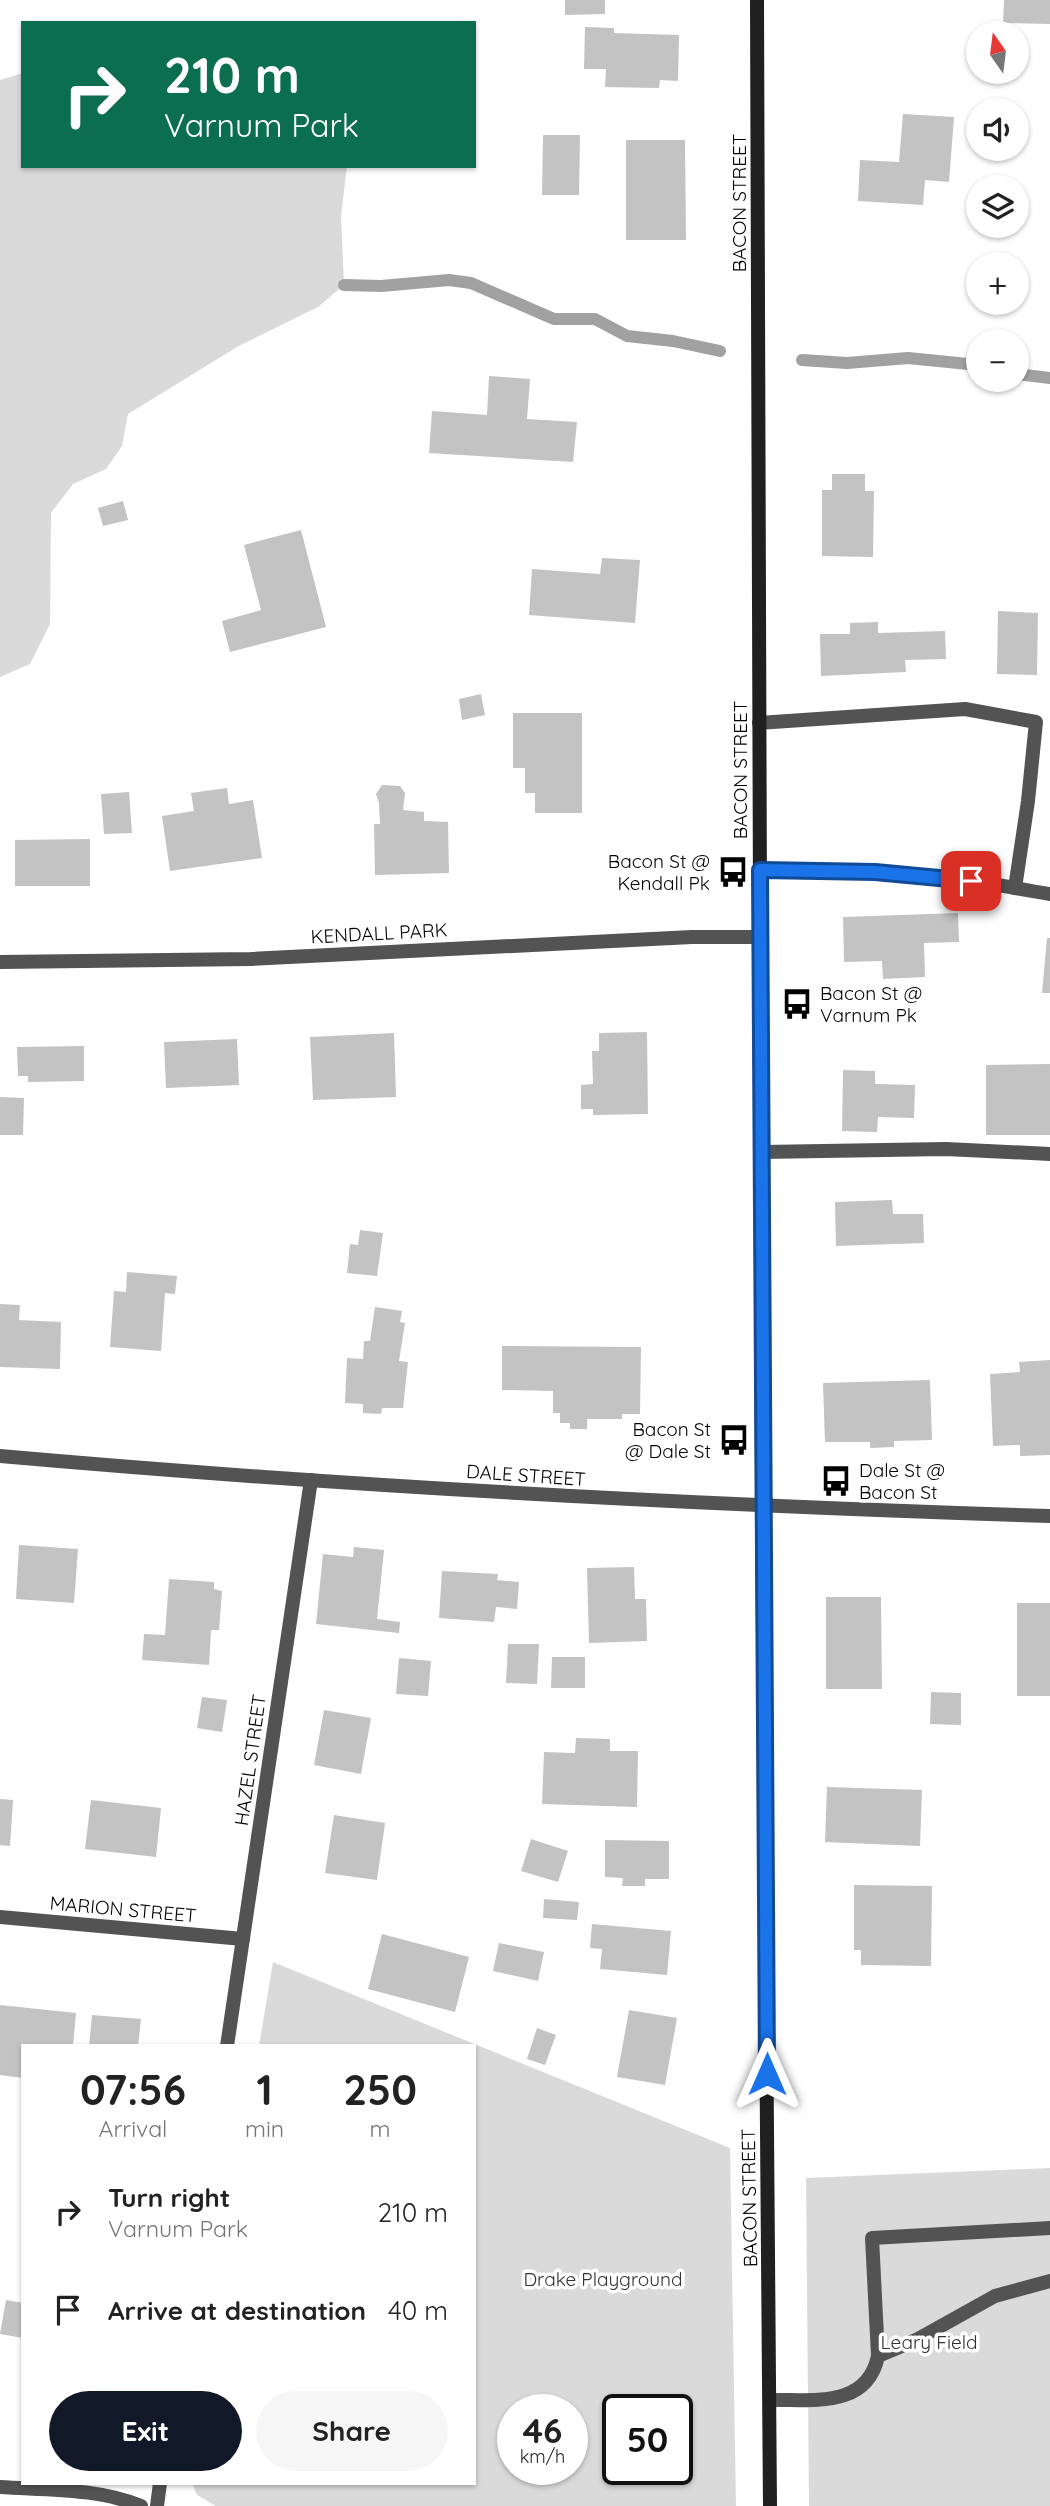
<!DOCTYPE html>
<meta charset="utf-8">
<style>
:root{--surface:#fff;--page:#f6f6f6;--text:#222;--muted:#767676;--accent:#111827}
body{margin:0;font-family:Quicksand,sans-serif;background:var(--page);color:var(--text);height:100vh;display:flex;flex-direction:column;font-size:26px;white-space:nowrap}
*{box-sizing:border-box;margin:0}
p{font-size:23px;color:var(--muted)}
.icon{flex:none;width:38px;height:38px;fill:none;stroke:currentColor;stroke-width:2;stroke-linecap:round;stroke-linejoin:round}
.map{position:relative;flex:1;overflow:hidden}
.drawer{position:absolute;left:21px;top:2044px;width:455px;height:441px;display:flex;flex-direction:column;background:var(--surface);border-radius:0px;box-shadow:0 2px 5px #0004}
.drawer>*{flex:none}
.top-card{position:absolute;left:21px;top:21px;width:455px;height:147px;border-radius:0px;box-shadow:0 2px 5px #0004;background:#0b6e4f;color:#fff;overflow:hidden}
.needle{width:46px;rotate:346deg}
.tools{position:absolute;left:966px;top:21px;display:grid;gap:14px}
.tools a{display:grid;place-items:center;width:63px;height:63px;border-radius:50%;background:var(--surface);box-shadow:0 2px 5px #0004;font-size:35px}
.speed{position:absolute;left:497px;top:2394px;display:flex;gap:14px;font-size:35px;font-weight:700;text-align:center}
.speed>*{display:grid;place-content:center;width:91px;height:91px;border-radius:50%;background:var(--surface);box-shadow:0 2px 5px #0004;line-height:1}
.speed small{font-size:18px;font-weight:400}
.speed .limit{border:4px solid #111;border-radius:10px;background:#fff;color:#111}
.pin{position:absolute;display:grid;place-items:center;width:60px;height:60px;color:#fff;margin:-30px;border-radius:14px;box-shadow:0 4px 10px #0006}
.me{position:absolute;width:77px;margin:-38px;rotate:0deg;stroke-linejoin:round;filter:drop-shadow(0 0 5px #0008)}
.turn{display:flex;align-items:center;gap:24px;height:147px;padding:0 28px;font-size:32px}
.turn .icon{width:91px;height:91px;stroke-width:2.5}
.turn b{display:block;font-size:49px;line-height:60px}
.eta{display:flex;justify-content:space-evenly;align-items:center;height:119px;text-align:center}
.eta b{font-size:42px;font-weight:700;line-height:49px}
.cta{display:flex;gap:14px;margin-top:auto;padding:14px 28px}
.cta a{flex:1;height:80px;border-radius:42px;background:var(--accent);color:#fff;font-size:28px;font-weight:700;line-height:80px;text-align:center}
.cta a+a{background:var(--page);color:var(--text)}
ul{padding:0;list-style:none}
li{display:flex;align-items:center;gap:21px;height:98px;padding:0 28px}
li div{flex:1}
li b{display:block;font-size:26px}
li em{font-style:normal}
.map>svg:first-child{display:block}
</style>
<div class="map">
<svg width="1050" height="2506" viewBox="0 0 1050 2506">
<rect width="100%" height="100%" fill="#fff"/>
<g fill="#dadada" fill-rule="evenodd">
<path d="M23,73v93h324l-6,50 3,69 -26,22 -81,40 -109,67 -6,32 -16,23 -33,15 -22,29 -1,111 -20,40 -30,13v-597z"/>
<path d="M273,1962l457,186 6,358h-520l-19,-11 -5,-12h282v-437h-215zM513,2410h59v59h-59zM618,2410h59v59h-59z"/>
<path d="M1050,2168v338h-241l-3,-328z"/>
</g>
<g fill="none" stroke-linecap="round" stroke-linejoin="round">
<g stroke="#a1a1a1" stroke-width="12">
<path d="M344,285l37,1 68,-6 22,3 83,36h41l32,17 46,5 47,10"/>
<path d="M802,360l45,3 61,-5 70,7"/>
<path d="M1017,374l33,4"/>
</g>
</g>
<g fill="#c3c3c3">
<path d="M565,0h40v14l-40,1z"/>
<path d="M1004,0h46v24l-47,-1z"/>
<path d="M585,27l29,1v5l65,2 -1,46 -18,-1 -1,8 -54,-1 1,-18h-22z"/>
<path d="M903,114l51,3 -5,65 -24,-2 -2,25 -65,-4 2,-41 39,2z"/>
<path d="M543,135h37l-1,60h-37z"/>
<path d="M626,140h59l1,100h-60z"/>
<path d="M489,376l41,3 -3,40 50,3 -4,40 -144,-9 3,-42 55,4z"/>
<path d="M832,474h33v17h9l-1,66 -51,-1v-66h10z"/>
<path d="M123,501l5,19 -25,6 -5,-18z"/>
<path d="M301,530l25,97 -96,25 -8,-31 39,-11 -17,-65z"/>
<path d="M602,558l38,2 -5,63 -106,-8 3,-46 68,5z"/>
<path d="M998,611l40,2 -1,62 -40,-1z"/>
<path d="M878,622v11l67,-2 1,28 -41,1 1,12 -85,4 -1,-42h30v-11z"/>
<path d="M481,694l4,21 -23,5 -3,-21z"/>
<path d="M513,713h69v100h-47v-20h-10v-25h-12z"/>
<path d="M382,785l18,1 5,7 -2,17 21,2v9l24,1 1,51 -74,2 -1,-51h6l-1,-21 -3,-9z"/>
<path d="M227,788l2,16 24,-4 9,58 -92,13 -8,-55 32,-5 -3,-18z"/>
<path d="M129,792l3,41 -28,1 -3,-40z"/>
<path d="M90,839v47h-75v-46z"/>
<path d="M958,913l1,29 -35,1 1,34 -42,2 -1,-18 -38,1 -1,-45z"/>
<path d="M1047,938h3v55h-8z"/>
<path d="M647,1032l1,82 -55,1v-6h-12v-24l12,-1 -1,-33h7v-18z"/>
<path d="M394,1033l2,64 -83,3 -3,-63z"/>
<path d="M237,1039l2,46 -73,3 -2,-46z"/>
<path d="M84,1046v35l-56,1v-6h-10l-1,-29z"/>
<path d="M1050,1064v71h-64v-70z"/>
<path d="M843,1070l32,1v13l40,1 -1,33 -36,-1 -1,15 -35,-1z"/>
<path d="M0,1097l24,1 -1,37h-23z"/>
<path d="M892,1200l1,14h30l1,29 -88,3 -1,-44z"/>
<path d="M360,1230l23,3 -6,43 -30,-3 3,-29 8,1z"/>
<path d="M127,1272l50,4 -2,18 -10,-1 -4,58 -51,-4 4,-56 12,1z"/>
<path d="M0,1304l20,1 -1,15 42,2 -1,47 -60,-2z"/>
<path d="M375,1307l27,4 -2,11 5,1 -6,38 9,1 -5,46h-21l-1,6 -18,-1v-9l-18,-1 2,-45 16,1 1,-18h6z"/>
<path d="M502,1346l139,1 -1,67h-18v5h-35v10h-17v-6h-10v-10h-7v-22l-51,-1z"/>
<path d="M1050,1360v95l-30,1v-11l-27,1 -3,-72 30,-2 -1,-10z"/>
<path d="M930,1380l2,60 -38,1v6l-24,1v-6h-45l-2,-59z"/>
<path d="M19,1545l59,4 -4,54 -58,-4z"/>
<path d="M354,1547l30,3 -7,69 23,3 -1,11 -83,-9 7,-70 30,3z"/>
<path d="M634,1567l1,32h11l1,42 -58,2 -2,-75z"/>
<path d="M442,1571l56,3 -1,6 22,2 -2,27 -21,-2 -2,15 -55,-4z"/>
<path d="M169,1579l45,3v7l8,2 -3,39h-8l-2,35 -67,-5 2,-26 21,1z"/>
<path d="M826,1597h55l1,92h-56z"/>
<rect x="1017" y="1603" width="33" height="93"/>
<path d="M508,1644h31l-2,40 -31,-1z"/>
<path d="M552,1657h33v31h-34z"/>
<path d="M399,1658l32,3 -3,35 -32,-2z"/>
<path d="M931,1692l30,1v32l-31,-1z"/>
<path d="M202,1697l25,3 -5,32 -25,-4z"/>
<path d="M324,1710l47,8 -10,56 -47,-9z"/>
<path d="M576,1738l34,1v12h28l-1,56 -95,-3 2,-52 31,1z"/>
<path d="M827,1787l95,3 -2,56 -95,-4z"/>
<path d="M0,1799l13,1 -3,46 -10,-1z"/>
<path d="M91,1800l70,8 -5,49 -71,-8z"/>
<path d="M334,1815l51,8 -8,57 -52,-7z"/>
<path d="M531,1839l37,12 -10,31 -37,-11z"/>
<path d="M605,1840l64,1v38h-24v7h-23l1,-8 -18,-1z"/>
<path d="M854,1885l78,1 -1,80 -70,-1v-15h-7z"/>
<path d="M544,1899l35,3 -2,18 -34,-2z"/>
<path d="M592,1924l79,7 -4,44 -67,-6 2,-20 -12,-1z"/>
<path d="M382,1934l87,23 -14,55 -87,-23z"/>
<path d="M499,1943l45,9 -6,29 -45,-10z"/>
<path d="M0,2005l76,8 -3,33h-50v32l-23,-3z"/>
<path d="M629,2010l48,8 -12,67 -48,-8z"/>
<path d="M92,2015l49,4 -3,27h-49z"/>
<path d="M537,2028l19,7 -11,30 -18,-6z"/>
<path d="M6,2300l17,3v35l-23,-4z"/>
</g>
<g fill="none" stroke-linecap="round" stroke-linejoin="round">
<g stroke="#535353" stroke-width="14">
<path d="M759,723l206,-14 71,13 -8,79 -13,87"/>
<path d="M761,1152l185,-3 104,5"/>
<path d="M878,2356l38,-16 79,-44 55,-15"/>
<path d="M770,2400c42,-1 97,9 108,-44l-6,-118 178,-10"/>
</g>
<g stroke="#535353" stroke-width="14">
<path d="M760,870c63,0 126,1 189,8 34,3 67,11 101,16"/>
<path d="M0,962l251,-3 441,-22h68"/>
<path d="M0,1917l243,22"/>
<path d="M227,2046l84,-566"/>
<path d="M0,2487c47,3 97,1 141,19"/>
<path d="M157,2506l3,-23"/>
</g>
<path stroke="#535353" stroke-width="14" d="M0,1456c350,31 699,49 1050,60"/>
<path stroke="#202020" stroke-width="14" d="M757,0l5,1507 8,999"/>
</g>
<g fill="none" stroke-linecap="round" stroke-linejoin="round">
<defs>
<path id="route" d="M767,2074l-7,-1204 115,2 96,9"/>
</defs>
<use href="#route" stroke="#114b97" stroke-width="18"/>
<use href="#route" stroke="#1a73e8" stroke-width="12"/>
</g>
<defs>
<symbol id="bus-bare" viewBox="-9 -9 18 18"><path d="M-5-6H5V4H4V6H2V4H-2V6H-4V4H-5ZM-3.5-4V0h7V-4ZM-3.5 1.2v1.5H-2V1.2ZM2 1.2v1.5H3.5V1.2Z" fill="#000" stroke="#fff" stroke-width="2.5" paint-order="stroke"/></symbol>
</defs>
<g fill-rule="evenodd">
<use href="#bus-bare" x="711" y="850" width="44" height="44"/>
<use href="#bus-bare" x="775" y="982" width="44" height="44"/>
<use href="#bus-bare" x="712" y="1418" width="44" height="44"/>
<use href="#bus-bare" x="814" y="1459" width="44" height="44"/>
</g>
<g text-anchor="middle" stroke-width="7" stroke-linejoin="round" paint-order="stroke">
<g font-size="19" fill="#000" stroke="#fff">
<text transform="translate(739 203) rotate(-90)" y="7">BACON STREET</text>
<text transform="translate(740 770) rotate(-90)" y="7">BACON STREET</text>
<text transform="translate(379 933) rotate(-3)" y="7">KENDALL PARK</text>
<text transform="translate(526 1475) rotate(4)" y="7">DALE STREET</text>
<text transform="translate(250 1760) rotate(-82)" y="7">HAZEL STREET</text>
<text transform="translate(123 1909) rotate(5)" y="7">MARION STREET</text>
<text transform="translate(749 2198) rotate(-91)" y="7">BACON STREET</text>
</g>
<g font-size="19" fill="#000" stroke="#fff" text-anchor="end">
<text x="710" y="868">Bacon St @<tspan x="710" dy="22">Kendall Pk</tspan></text>
<text x="820" y="1000" text-anchor="start">Bacon St @<tspan x="820" dy="22">Varnum Pk</tspan></text>
<text x="711" y="1436">Bacon St<tspan x="711" dy="22">@ Dale St</tspan></text>
<text x="859" y="1477" text-anchor="start">Dale St @<tspan x="859" dy="22">Bacon St</tspan></text>
</g>
<g font-size="19" fill="#313131" stroke="#fff">
<text x="603" y="2286">Drake Playground</text>
<text x="929" y="2349">Leary Field</text>
</g>
</g>
</svg>
<div class="tools">
<a><svg class="needle" viewBox="-14 -14 28 28"><path d="M0-13l5 13h-10z" fill="#e53935"/><path d="M0 13l5-13h-10z" fill="#767676"/></svg></a>
<a><svg class="icon" aria-label="sound" viewBox="0 0 24 24"><path d="M4 9h4l5-4v14l-5-4H4zM17 9q2 3 0 6"/></svg></a>
<a><svg class="icon" aria-label="layers" viewBox="0 0 24 24"><path d="M12 4l9 5-9 5-9-5zM3 14l9 5 9-5"/></svg></a>
<a>+</a>
<a>−</a>
</div>
<div class="speed"><div>46<small>km/h</small></div><div class="limit">50</div></div>
<div class="pin" style="left:971px;top:881px;background:#d93025"><svg class="icon" aria-label="arrive" viewBox="0 0 24 24"><path d="M6 21V4h12l-3 4 3 4H6"/></svg></div>
<svg class="me" style="left:767px;top:2074px" viewBox="-20 -20 40 40"><path d="M0-17L14 15 0 8-14 15z" fill="#1a73e8" stroke="#fff" stroke-width="4"/></svg>
<div class="top-card">
<div class="turn"><svg class="icon" aria-label="right" viewBox="0 0 24 24"><path d="M7 20v-9h11M14 6l5 5-5 5"/></svg><div><b>210 m</b>Varnum Park</div></div>
</div>
<section class="drawer">
<div class="eta">
<div><b>07:56</b><p>Arrival</p></div>
<div><b>1</b><p>min</p></div>
<div><b>250</b><p>m</p></div>
</div>
<ul>
<li><svg class="icon" aria-label="right" viewBox="0 0 24 24"><path d="M7 20v-9h11M14 6l5 5-5 5"/></svg><div><b>Turn right</b><p>Varnum Park</p></div><em>210 m</em></li>
<li><svg class="icon" aria-label="arrive" viewBox="0 0 24 24"><path d="M6 21V4h12l-3 4 3 4H6"/></svg><div><b>Arrive at destination</b></div><em>40 m</em></li>
</ul>
<div class="cta"><a>Exit</a><a>Share</a></div>
</section>
</div>
